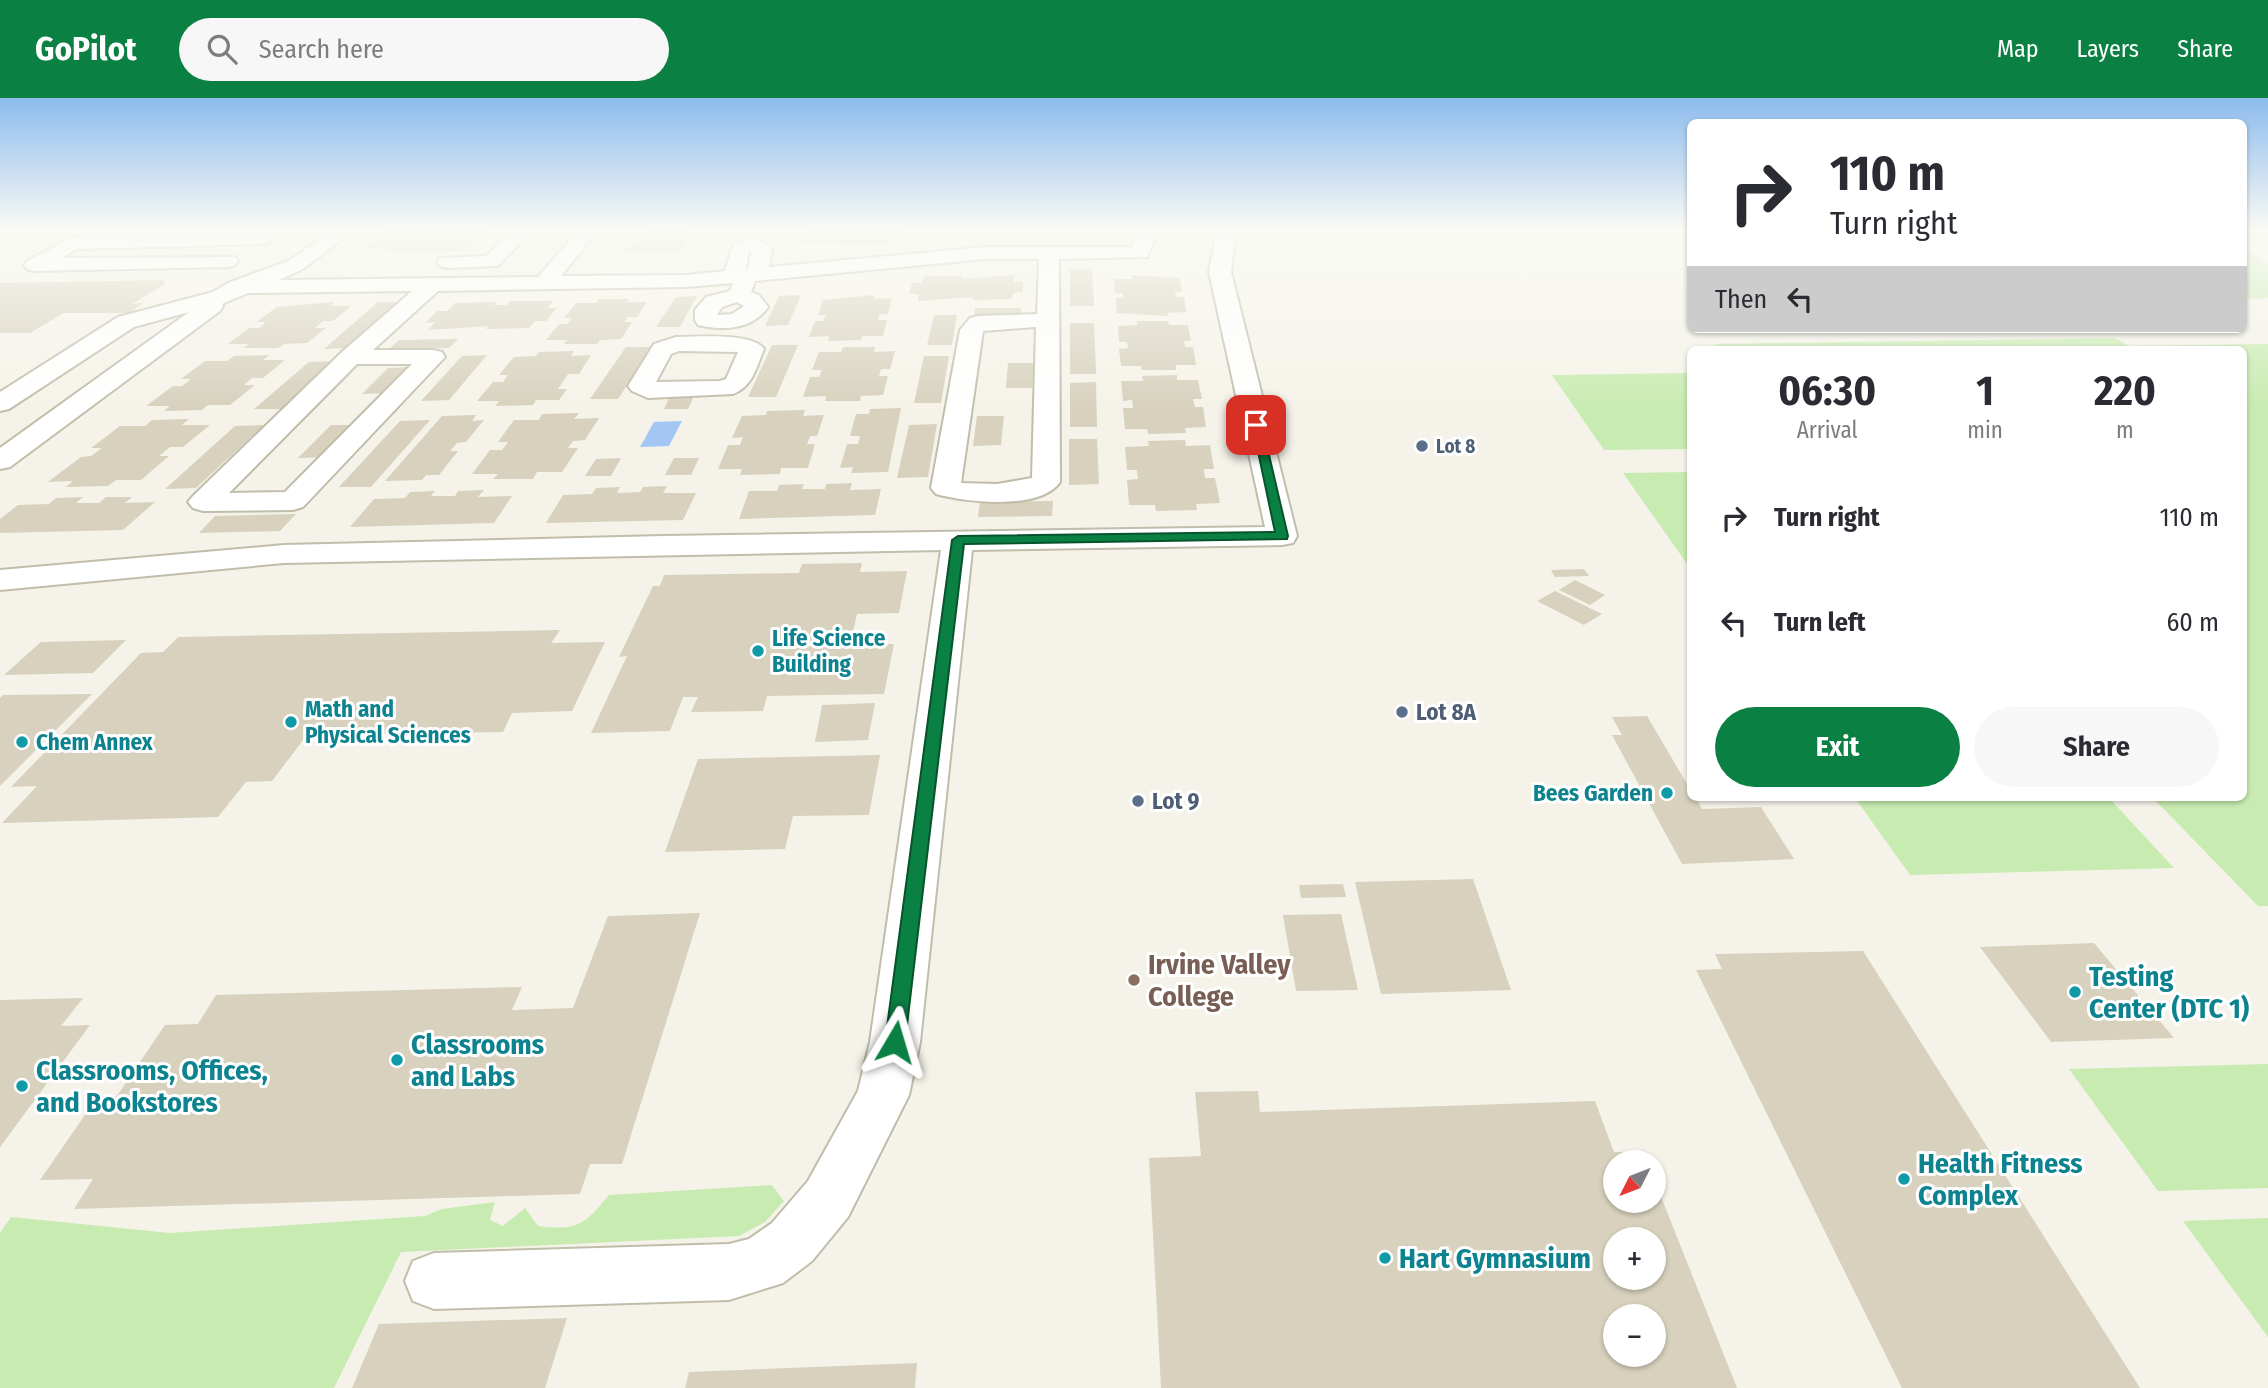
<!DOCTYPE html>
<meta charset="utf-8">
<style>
:root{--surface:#fff;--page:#f7f7f7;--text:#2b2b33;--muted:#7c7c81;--accent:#0b8043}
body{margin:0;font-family:"Fira Sans Condensed",sans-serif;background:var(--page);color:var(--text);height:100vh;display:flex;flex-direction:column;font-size:26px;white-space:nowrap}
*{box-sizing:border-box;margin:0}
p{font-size:23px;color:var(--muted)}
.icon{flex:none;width:38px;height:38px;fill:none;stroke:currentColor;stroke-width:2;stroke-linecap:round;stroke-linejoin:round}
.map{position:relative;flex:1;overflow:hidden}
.sheet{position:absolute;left:1687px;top:248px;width:560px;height:455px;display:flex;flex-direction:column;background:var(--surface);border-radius:10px;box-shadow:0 2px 5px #0004}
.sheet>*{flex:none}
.banner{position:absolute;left:1687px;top:21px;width:560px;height:214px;border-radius:10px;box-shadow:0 2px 5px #0004;background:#fff;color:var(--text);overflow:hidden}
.needle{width:46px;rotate:228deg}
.buttons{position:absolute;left:1603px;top:1052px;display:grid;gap:14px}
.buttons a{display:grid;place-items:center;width:63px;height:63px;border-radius:50%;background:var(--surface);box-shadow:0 2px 5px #0004;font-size:35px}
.pin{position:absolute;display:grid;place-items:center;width:60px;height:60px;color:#fff;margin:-30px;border-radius:14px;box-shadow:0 4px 10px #0006}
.me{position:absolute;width:77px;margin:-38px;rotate:7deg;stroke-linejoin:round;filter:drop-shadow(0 0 5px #0008)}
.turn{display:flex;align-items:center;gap:24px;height:147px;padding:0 28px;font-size:32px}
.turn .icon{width:91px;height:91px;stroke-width:2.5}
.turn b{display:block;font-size:49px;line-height:60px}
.then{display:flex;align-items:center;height:66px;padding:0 28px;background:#0003;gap:14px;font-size:26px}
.eta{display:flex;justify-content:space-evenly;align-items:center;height:119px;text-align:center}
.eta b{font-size:42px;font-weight:700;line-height:49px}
.cta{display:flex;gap:14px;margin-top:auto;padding:14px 28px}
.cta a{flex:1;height:80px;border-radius:42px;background:var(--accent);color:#fff;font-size:28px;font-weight:700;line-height:80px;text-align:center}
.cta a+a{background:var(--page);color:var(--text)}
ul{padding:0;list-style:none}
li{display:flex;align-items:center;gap:21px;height:105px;padding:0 28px}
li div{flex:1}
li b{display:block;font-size:26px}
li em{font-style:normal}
header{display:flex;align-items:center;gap:42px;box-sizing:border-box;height:98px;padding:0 35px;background:var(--accent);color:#fff}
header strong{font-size:33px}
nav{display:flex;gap:38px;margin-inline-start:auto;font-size:24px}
.search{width:490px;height:63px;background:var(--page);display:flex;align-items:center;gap:18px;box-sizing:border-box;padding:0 24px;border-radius:38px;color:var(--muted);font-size:26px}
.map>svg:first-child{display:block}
</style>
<header>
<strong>GoPilot</strong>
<div class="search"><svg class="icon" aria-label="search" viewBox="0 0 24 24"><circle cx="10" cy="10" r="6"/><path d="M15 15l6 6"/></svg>Search here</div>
<nav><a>Map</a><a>Layers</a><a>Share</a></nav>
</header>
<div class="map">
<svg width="2268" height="1290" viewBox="0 0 2268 1290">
<rect width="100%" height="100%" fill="#f5f3e9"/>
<g fill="#c7ebb0">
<path d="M2244,150l24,16v34l-24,1z"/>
<path d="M2115,240l14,8 139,-2v562h-10l-105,-108h91v-448h-524l-6,-6z"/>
<path d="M1690,275v76l-86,1 -52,-75z"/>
<path d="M1690,374v96l-67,-95z"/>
<path d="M1855,700h254l65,70 -264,7z"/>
<path d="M2268,966v124l-110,3 -89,-122z"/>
<path d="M772,1087l12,16 -19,21 -26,14 -338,16 -67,136h-334v-155l11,-16 159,16 255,-17 17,-7 53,-7 -5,18 13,6 22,-18 13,18c40,5 46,-1 71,-31z"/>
<path d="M2268,1120v119l-85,-116z"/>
</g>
<path fill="#a3c6f4" d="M682,323l-13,25 -29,1 14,-25z"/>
<g fill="#d7d1bd" fill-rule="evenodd">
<path d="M387,132h101l-24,21 -70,1 2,-2 -33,-2z"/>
<path d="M645,132h48l-11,20 -56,1z"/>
<path d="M805,132h104l-3,11h-19l-1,3 -87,-1z"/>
<path d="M1092,171l2,37h-24v-36z"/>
<path d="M1014,177v7h9v10l-10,1 -1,6 -39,1v-3l-55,4 1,-7h-10l3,-11h10l2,-7h38v3z"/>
<path d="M1132,177l48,3 2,14h-7l1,5h8l2,15 -19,1 1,3 -51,-3 -1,-15h7v-5h-8l-1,-14h18z"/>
<path d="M166,182l-4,3h5l-35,21 11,-1 -14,10h-65l-34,20h-30v-50z"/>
<path d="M801,197l-13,30 -23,1 14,-30z"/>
<path d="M874,197v4l18,-1 -4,16h-8l-2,6h9l-4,16h-21l-1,4 -33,1 1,-5 -20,1 6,-16h8l3,-6h-8l5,-15z"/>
<path d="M697,198l-17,31h-24l20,-30z"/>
<path d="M599,201h30l-3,3h21l-10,15h-9l-4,5h8l-11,17 -21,1 -3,4h-33l3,-4h-21l13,-16h8l5,-6h-8l12,-15h20z"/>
<path d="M510,203h43l-6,7h10l-11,13h-11l-6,7 -43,1 3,-3 -61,4 7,-8 -10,1 12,-12h10l8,-8 41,-1 -2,3h13z"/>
<path d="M335,204l-5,4h21l-18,15h-10l-8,7h11l-19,15 -23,1 -6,4h-35l6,-4h-21l21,-16h10l7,-6h-10l21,-15z"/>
<path d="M378,204h24l-52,46 -26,1z"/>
<path d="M975,210h46l-1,8 -46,1z"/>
<path d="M934,217h23l-5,30h-25z"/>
<path d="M1137,223h31l1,4h19l3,16h-7l1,6h8l3,18h-20v5h-34l-1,-4h-20l-2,-17 9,-1 -1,-6h-8l-1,-16 19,-1z"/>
<path d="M1070,225h24l2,51h-26z"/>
<path d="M458,241l-9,9 -60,1 10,-9z"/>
<path d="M772,247h26l-22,52h-28z"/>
<path d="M626,249h26l-34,52h-28z"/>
<path d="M843,249h32l-1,5 21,-1 -5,18h-9l-2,7h9l-5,19 -22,1 -1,5h-35l1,-5 -23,1 7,-20h9l3,-7h-10l7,-18h22z"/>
<path d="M574,253l-3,5 20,-1 -12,19h-11l-10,15h9l-8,11h-23l-3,5 -38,1 4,-5h-22l16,-19h10l5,-7h-9l15,-18 22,-1 3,-4z"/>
<path d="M269,257l-6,5h22l-22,18h-11l-8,7h11l-25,20h-22l-6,5 -38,1 6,-5h-24l27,-20h9l9,-7h-10l24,-18h22l7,-5z"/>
<path d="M487,257l-38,45 -28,1 41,-45z"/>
<path d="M924,258h25l-8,47h-27z"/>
<path d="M336,263l-53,48h-29l55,-47z"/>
<path d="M1008,265h26l-2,25h-26z"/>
<path d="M415,269l-24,26 -29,1 26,-26z"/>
<path d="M1177,277v5h21l4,19h-9l2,8h8l3,20 -21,1 1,5 -38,1 -1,-5h-22l-2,-21h10l-1,-8 -9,1 -2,-20h22l-1,-5z"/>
<path d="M1096,284l1,45h-27v-44z"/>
<path d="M669,300h24l-5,11h-24z"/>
<path d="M901,310l-13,64 -37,1 2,-6 -13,1 7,-24h11l2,-8h-10l6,-22h13l1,-5z"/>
<path d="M805,312l-2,6 21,-1 -7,21h-7l-3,8h8l-7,24h-27l-1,6 -40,1 2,-6h-24l10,-24h12l3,-8 -11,1 10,-22 24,-1 1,-4z"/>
<path d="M579,315l-5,6 25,-1 -14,22 -12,1 -5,7h10l-16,24h-25l-4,7h-40l5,-5h-26l18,-24h12l6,-8h-10l16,-22h25l3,-6z"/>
<path d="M476,317l-4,6 12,-1 -18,22 -9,1 -7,8h8l-19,24h-13l-4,5 -37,1 57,-65z"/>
<path d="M977,318h27l-3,29 -28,1z"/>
<path d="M189,321l-7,6h28l-27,22h-13l-11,9h10l-28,24h-25l-8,6 -42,1 7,-6 -25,1 33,-25 10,-1 11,-8h-11l29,-22h25l7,-6z"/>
<path d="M430,322l-59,67h-32l61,-66z"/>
<path d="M937,326l-9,53 -31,1 12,-53z"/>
<path d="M264,327l-68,63 -31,1 70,-63z"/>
<path d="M331,327h28l-31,32 -30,1z"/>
<path d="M1069,341h28l2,45 -30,1z"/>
<path d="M1185,342l1,6 24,-1 4,24h-10l1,9h10l5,25 -24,1 1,6 -41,1 -1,-6h-26l-2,-25 11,-1 -1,-9h-10l-2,-23 24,-1 -1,-5z"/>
<path d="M621,360l-10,18h-26l11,-17z"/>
<path d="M674,360h25l-8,17h-26z"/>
<path d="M852,385l-2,7 31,-1 -6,26 -136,4 10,-28h28l2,-6 25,-1 -2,5h23l1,-5z"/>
<path d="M667,388l-4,7h33l-13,27 -137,3 17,-28 29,-1 4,-6 24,-1 -3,6 23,-1 3,-5z"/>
<path d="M484,392l-6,7 34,-1 -18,27 -144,4 24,-28 31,-1 5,-6 25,-1 -4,5h24l3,-5z"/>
<path d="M83,399l-7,6h23l7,-6h26l-7,6 30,-1 -32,28 -123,3v-14l18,-14 31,-1 7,-6z"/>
<path d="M1053,403l-1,15 -74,1 2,-15z"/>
<path d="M296,416l-16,17 -81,2 16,-17z"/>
<path d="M862,465l-2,9 47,-1 -8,42 -42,1 -7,31 44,-1 -10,50 -117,2 -4,15 -72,1 7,-15h-15l-13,34 -79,2 36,-77 -8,1 34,-71h7l4,-11 135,-2 3,-9z"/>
<path d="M1584,471l5,7 -34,1 -4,-7z"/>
<path d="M1575,482l30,15 -15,10 -31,-15z"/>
<path d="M1555,493l47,23 -18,11 -47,-24z"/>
<path d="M560,532l-9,13 54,-1 -33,69 -60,2 -9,19 -196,3 -35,46 -26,1 -28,35 -216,6 35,-37 -26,1 130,-134 22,-1 15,-15z"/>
<path d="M126,542l-33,33 -89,2 37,-33z"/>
<path d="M92,596l-92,92v-88l3,-3z"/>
<path d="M875,605l-7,37 -53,2 7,-37z"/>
<path d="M1647,618l43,73v9h6l6,11 59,-2 33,52 -112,5 -70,-129h10l-10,-18z"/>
<path d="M880,657l-11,60 -76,1 -8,33 -120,3 33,-93z"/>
<path d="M1473,781l38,111 -130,4 -26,-112z"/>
<path d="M1343,786l3,13 -45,1 -2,-13z"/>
<path d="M700,815l-78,251h-32l-10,30 -506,15 19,-30 -53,1 58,-84h19l48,-71 33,-1 18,-29 306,-8 -10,23 61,-2 35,-92z"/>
<path d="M1341,816l17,76 -62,1 -13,-76z"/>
<path d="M2094,845l80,95 -123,4 -71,-95z"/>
<path d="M1863,853l277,437h-238l-206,-418 26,-1 -7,-15z"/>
<path d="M83,900l-22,28 29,-1 -90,122v-147z"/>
<path d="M1258,993l2,21 335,-11 19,51h29l4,10h-32v38h39v-21l83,209h-576l-12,-230 52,-2 -6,-64zM1615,1141h39v39h-39zM1615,1218h39v38h-39z"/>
<path d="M567,1220l-22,70h-193l27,-64z"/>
<path d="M917,1265l-2,25h-230l4,-16z"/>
</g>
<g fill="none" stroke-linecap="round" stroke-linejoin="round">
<defs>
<g id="minor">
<path d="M332,132h22l-51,39 -24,11 259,-3 41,-47h20l-38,46 125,-1 39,-4 8,-26c13,-6 29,-8 39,4l-3,18 217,-20h146l8,-17h19l-12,27 -88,2 1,223c-20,29 -95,20 -124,12l-5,-6 29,-158 10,-12 8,-2 59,-2 2,-55h-53l-231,22 -4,11 8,3 9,12c-16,23 -45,24 -70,18l-3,-5v-10l11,-13 24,-6 3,-8 -47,4 -248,4 -65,59h60l9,2 3,5 -142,150 -10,3 -90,1 -10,-3 -5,-6 5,-6 149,-144 70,-61 -164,2 -26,11 1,2 -3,5 -210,156 -10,2v-21l189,-136 -55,15 -125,82 -9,2v-19l118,-75 95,-25 17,-10 59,-21zM751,154l-3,17h-2l3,-17zM737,204l7,4 -12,8 -15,1 5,-8zM1036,229l-4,151 -35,6 -36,-1 22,-152zM357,266h55l-127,128 -56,1z"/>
<path d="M512,132h21l-35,36 -51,2 -7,-2 -3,-4 3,-4 46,-2z"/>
<path d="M1223,132h21l-9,10 -4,32 66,264 -4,7 -11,2 -310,5 -52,492 -11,53 -61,122 -36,44 -29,22 -54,17 -295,9 -21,-8 -8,-20 8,-20 21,-8 295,-9 20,-5 23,-16 36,-42 50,-90 12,-49 71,-492 -657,13 -284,27v-20l284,-25 379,-9 602,-9 -56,-255 6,-33z"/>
<path d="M261,136l7,2 3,4 -3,4 -191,5 -16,9 174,-1 3,4 -3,4 -7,2 -194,4 -7,-2 -3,-4 3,-4 46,-24z"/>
<path d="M676,239c20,0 76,-5 88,12 -8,19 -11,37 -31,45l-85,4 -16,-7 -4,-5 26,-42zM679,253l59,1 -12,27 -6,2 -64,1 15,-28z"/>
</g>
</defs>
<use href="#minor" stroke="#c1bdab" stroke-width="4"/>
<use href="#minor" fill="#fff" fill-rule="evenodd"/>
</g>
<linearGradient id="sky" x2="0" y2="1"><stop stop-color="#8cbbed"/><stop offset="0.42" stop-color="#fafaf5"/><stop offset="1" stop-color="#fafaf5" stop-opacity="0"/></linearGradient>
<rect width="2268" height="312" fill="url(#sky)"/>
<path fill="#0b8043" stroke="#07532c" stroke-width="2" d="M1252,325l10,2 26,111 -1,3 -323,5 -59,498 -3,6 -7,3 -7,-3 -3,-6 67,-502 6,-4 317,-4z"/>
<g fill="#5c6f8a" stroke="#fff" stroke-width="2.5">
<circle cx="1422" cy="348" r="7"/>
<circle cx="1402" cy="614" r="7"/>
<circle cx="1138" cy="703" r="7"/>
</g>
<g fill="#0f9aa8" stroke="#fff" stroke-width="2.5">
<circle cx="758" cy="553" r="7"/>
<circle cx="291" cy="624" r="7"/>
<circle cx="22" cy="644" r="7"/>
<circle cx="1667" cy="695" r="7"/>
<circle cx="2075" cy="894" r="7"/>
<circle cx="397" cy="962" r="7"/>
<circle cx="22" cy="988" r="7"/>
<circle cx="1904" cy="1081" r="7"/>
<circle cx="1385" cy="1160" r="7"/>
</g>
<circle fill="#8d6e63" stroke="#fff" stroke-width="2.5" cx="1134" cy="882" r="7"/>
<g text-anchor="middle" stroke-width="6" stroke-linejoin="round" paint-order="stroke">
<g font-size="19" font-weight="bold" fill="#4e5e75" stroke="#fff" text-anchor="start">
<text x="1436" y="355">Lot 8</text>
</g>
<g font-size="23" font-weight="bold" fill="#0d838f" stroke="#fff" text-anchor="start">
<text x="772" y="548">Life Science<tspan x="772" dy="26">Building</tspan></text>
<text x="305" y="619">Math and<tspan x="305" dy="26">Physical Sciences</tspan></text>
<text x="36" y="652">Chem Annex</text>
<text x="1653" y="703" text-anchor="end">Bees Garden</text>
</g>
<g font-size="23" font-weight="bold" fill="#4e5e75" stroke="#fff" text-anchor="start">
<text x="1416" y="622">Lot 8A</text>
<text x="1152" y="711">Lot 9</text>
</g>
<g font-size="28" font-weight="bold" fill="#785e54" stroke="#fff" text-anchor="start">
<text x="1148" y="876">Irvine Valley<tspan x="1148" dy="32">College</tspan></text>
</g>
<g font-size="28" font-weight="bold" fill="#0d838f" stroke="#fff" text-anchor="start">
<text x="2089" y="888">Testing<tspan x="2089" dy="32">Center (DTC 1)</tspan></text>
<text x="411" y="956">Classrooms<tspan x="411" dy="32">and Labs</tspan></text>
<text x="36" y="982">Classrooms, Offices,<tspan x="36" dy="32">and Bookstores</tspan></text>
<text x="1918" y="1075">Health Fitness<tspan x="1918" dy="32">Complex</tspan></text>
<text x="1399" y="1170">Hart Gymnasium</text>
</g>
</g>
</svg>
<div class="buttons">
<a><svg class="needle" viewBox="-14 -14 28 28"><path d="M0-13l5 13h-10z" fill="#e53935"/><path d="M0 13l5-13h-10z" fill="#7c7c81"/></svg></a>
<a>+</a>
<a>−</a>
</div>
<div class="pin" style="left:1256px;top:327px;background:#d93025"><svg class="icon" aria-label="arrive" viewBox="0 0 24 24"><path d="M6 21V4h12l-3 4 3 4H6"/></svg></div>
<svg class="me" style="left:895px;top:944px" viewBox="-20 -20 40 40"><path d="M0-17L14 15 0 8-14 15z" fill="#0b8043" stroke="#fff" stroke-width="4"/></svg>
<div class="banner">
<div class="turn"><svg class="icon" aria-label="right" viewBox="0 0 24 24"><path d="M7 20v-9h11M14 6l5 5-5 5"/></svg><div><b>110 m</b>Turn right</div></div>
<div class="then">Then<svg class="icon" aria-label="left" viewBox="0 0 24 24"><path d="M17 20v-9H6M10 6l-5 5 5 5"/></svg></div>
</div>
<section class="sheet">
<div class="eta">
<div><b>06:30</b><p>Arrival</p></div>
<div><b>1</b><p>min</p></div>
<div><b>220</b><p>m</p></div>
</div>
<ul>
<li><svg class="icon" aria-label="right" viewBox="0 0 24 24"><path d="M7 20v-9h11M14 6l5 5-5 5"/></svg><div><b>Turn right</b></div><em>110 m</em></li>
<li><svg class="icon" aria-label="left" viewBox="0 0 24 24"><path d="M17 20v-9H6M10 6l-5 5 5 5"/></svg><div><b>Turn left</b></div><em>60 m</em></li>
</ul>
<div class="cta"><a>Exit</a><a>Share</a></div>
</section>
</div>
